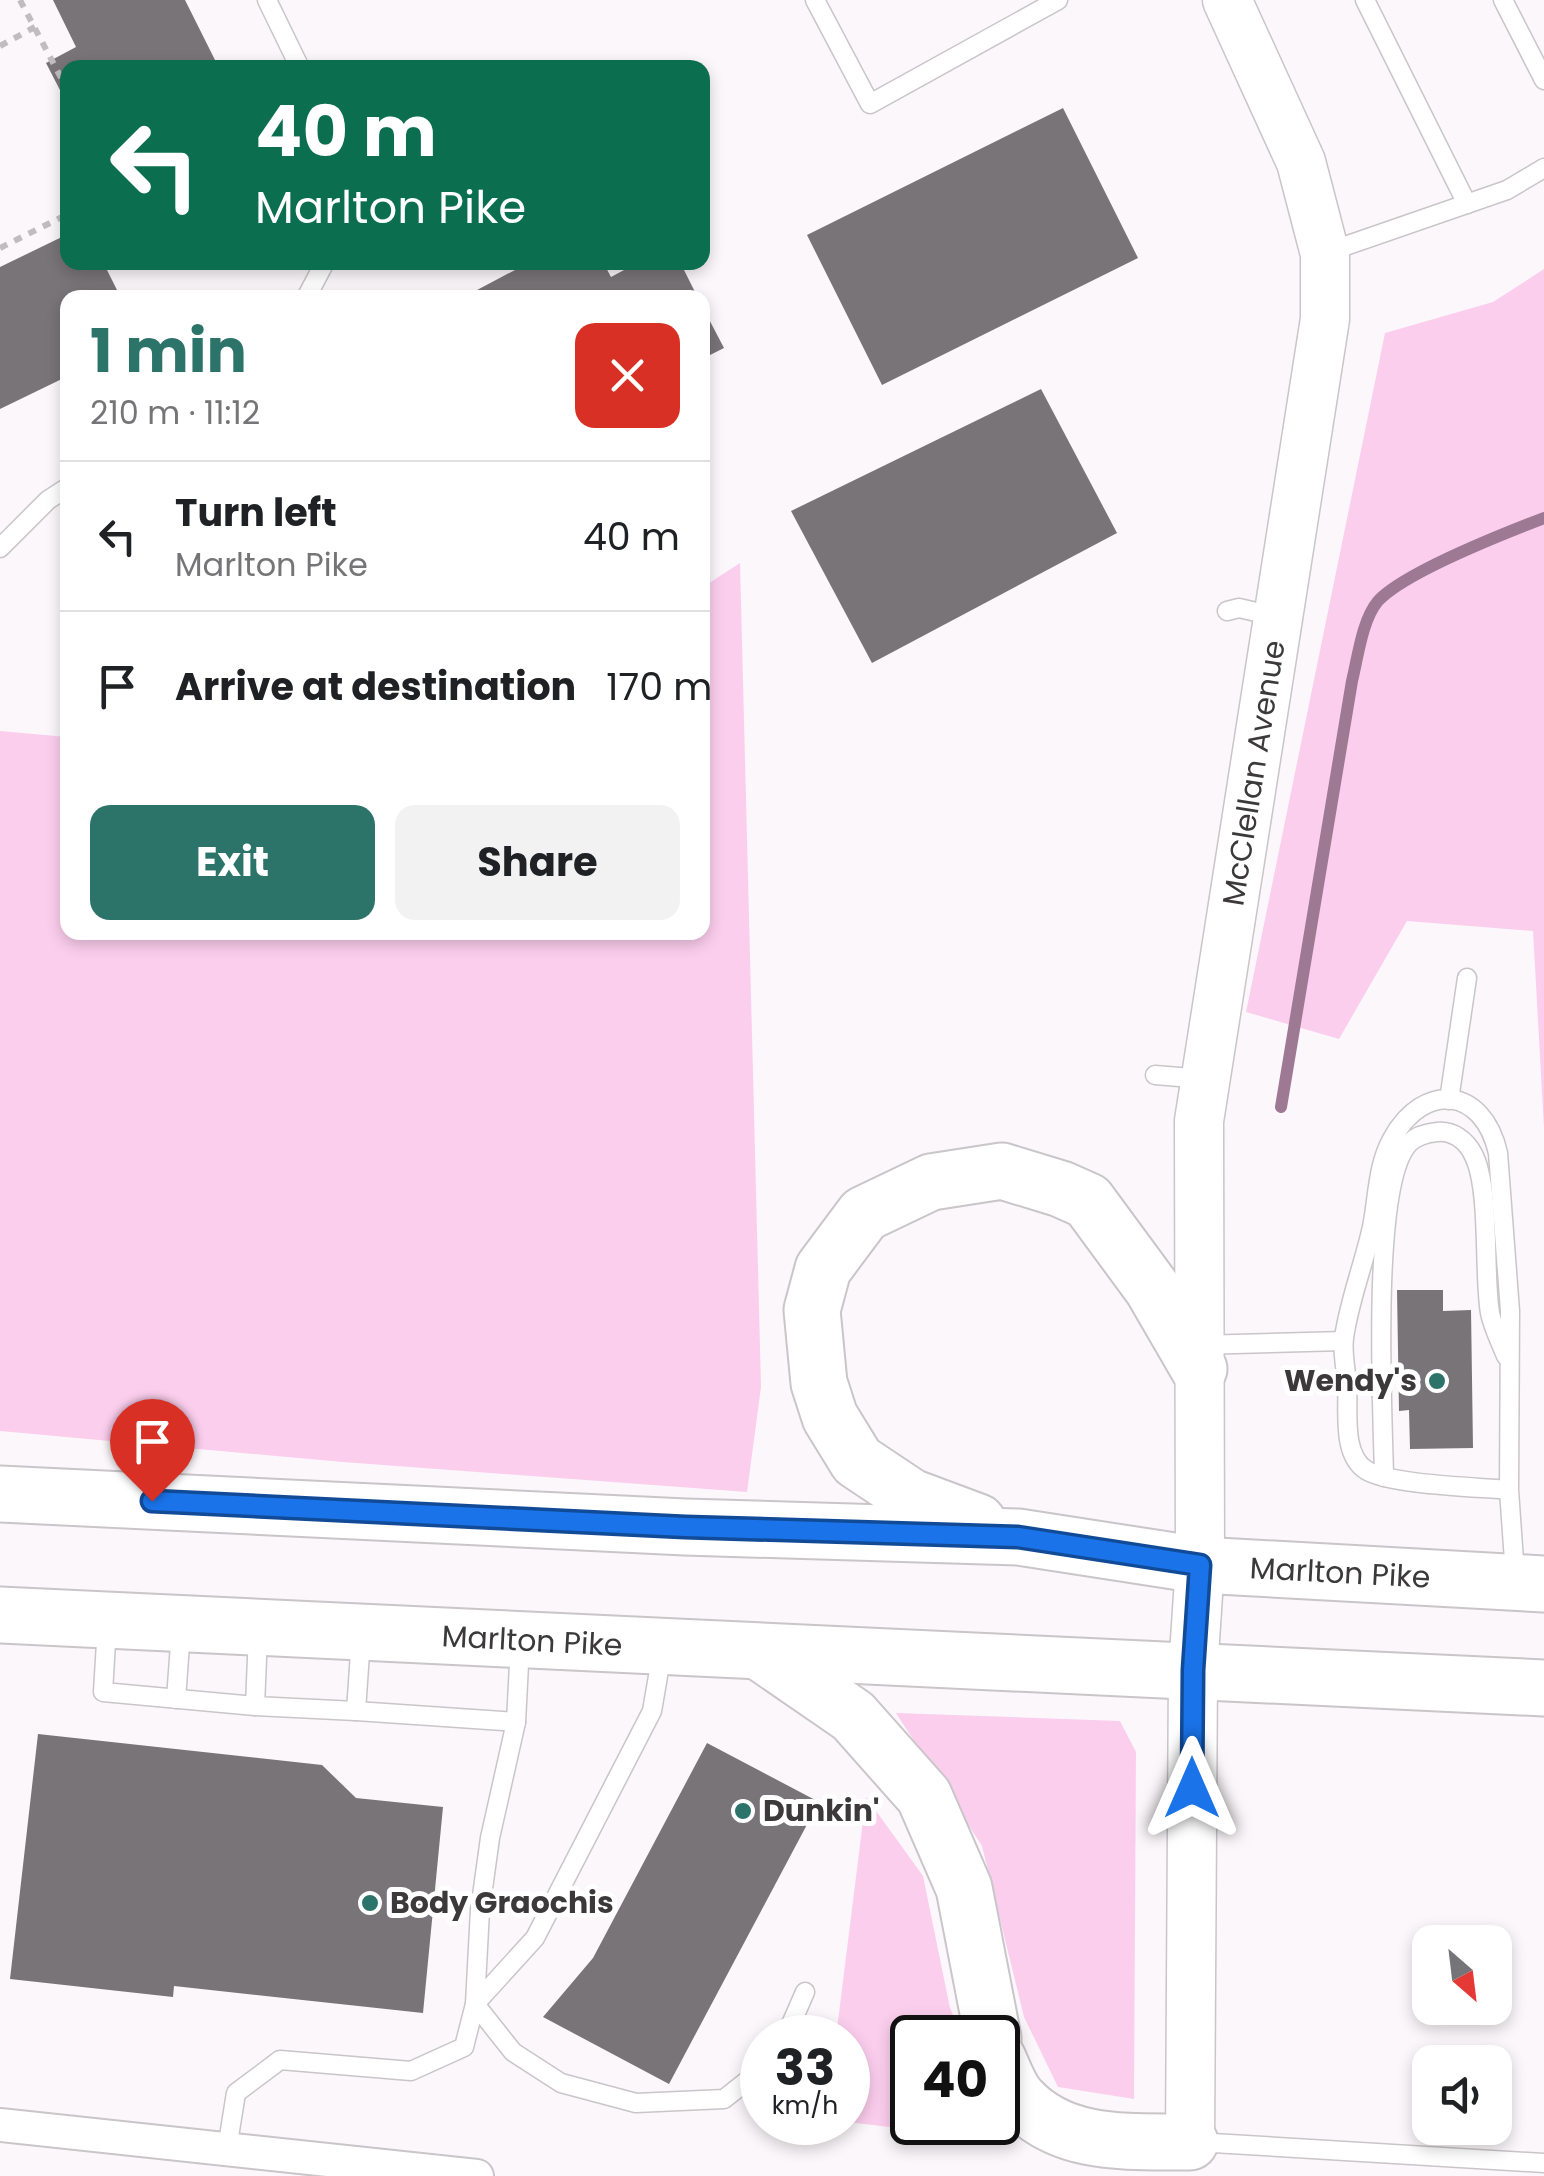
<!DOCTYPE html>
<meta charset="utf-8">
<style>
:root{--surface:#fff;--page:#f2f2f2;--text:#202124;--muted:#757577;--line:#e0e0e0;--accent:#2c7369}
body{margin:0;font-family:Poppins,sans-serif;background:var(--page);color:var(--text);height:100vh;display:flex;flex-direction:column;font-size:38px;white-space:nowrap}
*{box-sizing:border-box;margin:0}
p{font-size:32px;color:var(--muted)}
.icon{flex:none;width:55px;height:55px;fill:none;stroke:currentColor;stroke-width:2;stroke-linecap:round;stroke-linejoin:round}
.map{position:relative;flex:1;overflow:hidden}
.details{position:absolute;left:60px;top:290px;width:650px;height:650px;display:flex;flex-direction:column;background:var(--surface);border-radius:20px;box-shadow:0 5px 15px #0003}
.details>*{flex:none}
.hud{position:absolute;left:60px;top:60px;width:650px;height:210px;border-radius:20px;box-shadow:0 5px 15px #0003;background:#0b6e4f;color:#fff;overflow:hidden}
.needle{width:65px;rotate:152deg}
.fabs{position:absolute;left:1412px;top:1925px;display:grid;gap:20px}
.fabs a{display:grid;place-items:center;width:100px;height:100px;border-radius:20px;background:var(--surface);box-shadow:0 5px 15px #0003;font-size:50px}
.speed{position:absolute;left:740px;top:2015px;display:flex;gap:20px;font-size:50px;font-weight:700;text-align:center}
.speed>*{display:grid;place-content:center;width:130px;height:130px;border-radius:50%;background:var(--surface);box-shadow:0 5px 15px #0003;line-height:1}
.speed small{font-size:25px;font-weight:400}
.speed .limit{border:5px solid #111;border-radius:15px;background:#fff;color:#111}
.pin{position:absolute;display:grid;place-items:center;width:85px;height:85px;color:#fff;margin:-102px -42px;border-radius:50% 50% 50% 0;rotate:-45deg;box-shadow:0 0 10px #0007}
.pin .icon{rotate:45deg}
.me{position:absolute;width:110px;margin:-55px;rotate:0deg;stroke-linejoin:round;filter:drop-shadow(0 0 8px #0008)}
.turn{display:flex;align-items:center;gap:35px;height:210px;padding:0 30px;font-size:45px}
.turn .icon{width:130px;height:130px;stroke-width:2.5}
.turn b{display:block;font-size:70px;line-height:85px}
.round{display:grid;place-items:center;flex:none;width:105px;height:105px;border-radius:20px;background:var(--page)}
.summary{display:flex;align-items:center;justify-content:space-between;height:170px;padding:0 30px}
h1{font-size:60px;font-weight:700;line-height:75px;color:var(--accent)}
.button{display:flex;gap:20px;margin-top:auto;padding:20px 30px}
.button a{flex:1;height:115px;border-radius:20px;background:var(--accent);color:#fff;font-size:40px;font-weight:700;line-height:115px;text-align:center}
.button a+a{background:var(--page);color:var(--text)}
ul{padding:0;list-style:none}
li{display:flex;align-items:center;gap:30px;height:150px;padding:0 30px;border-top:2px solid var(--line)}
li div{flex:1}
li b{display:block;font-size:38px}
li em{font-style:normal}
.map>svg:first-child{display:block}
</style>
<div class="map">
<svg width="1544" height="2176" viewBox="0 0 1544 2176">
<rect width="100%" height="100%" fill="#fcf7fa"/>
<g fill="#fcceee">
<path d="M1544,269v859l-11,-197 -126,-10 -68,118 -93,-27 139,-679 108,-31z"/>
<path d="M740,563l21,824 -14,105 -404,-30 -343,-31v-700l67,6 1,195h634l1,-345z"/>
<path d="M896,1713l224,8 16,31 -2,347 -76,-12 -34,-70 -42,-171z"/>
<path d="M866,1797l57,79 27,132 12,29 -50,1v84l85,1 8,18 -157,-19v-84l-12,-1z"/>
</g>
<g fill="none" stroke-linecap="round" stroke-linejoin="round">
<path stroke="#9e7993" stroke-width="12" d="M1281,1107l71,-426c6,-24 10,-61 26,-80 27,-29 127,-68 166,-83"/>
</g>
<g fill="#797477">
<path d="M53,0h132l34,68h-151v21l-7,3 -15,-29 30,-16z"/>
<path d="M1063,108l75,150 -256,127 -75,-150z"/>
<path d="M68,234v28h35l18,36h-53v78l-68,33v-142z"/>
<path d="M530,262h73l8,15 28,-15h41l18,36h-236z"/>
<path d="M702,306l22,42 -22,11z"/>
<path d="M1041,389l76,144 -245,130 -81,-152z"/>
<path d="M1397,1290h46v21l28,-1 2,138 -63,1 -1,-39 -10,1z"/>
<path d="M38,1734l284,31 34,33 87,9 -20,206 -249,-27 -1,11 -163,-18z"/>
<path d="M707,1743l112,59 -150,282 -126,-67 50,-59z"/>
</g>
<g fill="none" stroke-linecap="round" stroke-linejoin="round">
<defs>
<g id="lane">
<path d="M267,0l33,68"/>
<path d="M815,0l55,104 188,-104"/>
<path d="M1365,0l102,204"/>
<path d="M1503,0l41,80"/>
<path d="M1325,253l182,-63 37,-22"/>
<path d="M306,298l19,-36"/>
<path d="M0,548l48,-48 20,-13"/>
<path d="M1227,611l12,-3 39,9"/>
<path d="M1155,1075l49,4"/>
<path d="M1449,1100l18,-122"/>
<path d="M1199,1345l144,-4"/>
<path d="M1384,1477c-1,-62 -14,-293 25,-334 7,-7 18,-10 28,-11 15,-2 29,8 36,22 18,34 10,117 17,159 3,15 11,30 16,43"/>
<path d="M1509,1490c-32,-3 -119,-5 -143,-20 -25,-16 -17,-61 -19,-86 -1,-15 -5,-31 -3,-46 5,-37 20,-74 28,-111 6,-30 5,-61 20,-88 32,-58 91,-52 106,14l12,158 -1,179 6,85"/>
<path d="M107,1626l-4,66 152,14"/>
<path d="M258,1634l-3,72 101,5"/>
<path d="M361,1638l-5,73 160,11"/>
<path d="M662,1653l-10,58 -117,227 -60,66 38,48 48,31 75,20 88,-4 38,-30"/>
<path d="M176,1699l5,-68"/>
<path d="M785,2038l20,-46"/>
<path d="M1196,2142l348,21"/>
<path d="M227,2149l9,-56 44,-33 131,11 53,-24 11,-43 5,-94 10,-72 26,-116 4,-77"/>
</g>
<path id="street" d="M0,2125l477,51"/>
<path id="secondary" d="M1190,2142l3,-472 7,-105 -1,-444 126,-802v-65l-24,-92 -74,-162"/>
<g id="highway">
<path d="M0,1494l685,33 333,10 182,28 344,19"/>
<path d="M978,1522l-67,-25 -54,-36 -27,-44 -11,-34 -7,-73 11,-41 41,-55 67,-32 71,-11 59,18 27,12 64,87 47,81"/>
<path d="M0,1615l1544,73"/>
<path d="M760,1652l93,64 71,80 40,92 29,150"/>
<path d="M998,2059c6,13 12,31 22,41 44,48 112,41 170,42"/>
</g>
</defs>
<use href="#lane" stroke="#cac5c8" stroke-width="21"/>
<use href="#street" stroke="#cac5c8" stroke-width="36"/>
<use href="#secondary" stroke="#cac5c8" stroke-width="51"/>
<use href="#highway" stroke="#cac5c8" stroke-width="59"/>
<g stroke="#c0bcbf" stroke-width="6" stroke-dasharray="8 8" stroke-linecap="butt">
<path d="M20,0l48,91"/>
<path d="M0,46l35,-19"/>
<path d="M0,248l68,-34"/>
</g>
<use href="#lane" stroke="#fff" stroke-width="18"/>
<use href="#street" stroke="#fff" stroke-width="32"/>
<use href="#secondary" stroke="#fff" stroke-width="48"/>
<use href="#highway" stroke="#fff" stroke-width="55"/>
</g>
<g fill="none" stroke-linecap="round" stroke-linejoin="round">
<defs>
<path id="route" d="M152,1501l533,26 333,10 182,28 -7,105 -1,118"/>
</defs>
<use href="#route" stroke="#114b97" stroke-width="25"/>
<use href="#route" stroke="#1a73e8" stroke-width="18"/>
</g>
<g fill="#2c7369" stroke="#fff" stroke-width="4">
<circle cx="1437" cy="1381" r="10"/>
<circle cx="743" cy="1811" r="10"/>
<circle cx="370" cy="1903" r="10"/>
</g>
<g text-anchor="middle" stroke-width="10" stroke-linejoin="round" paint-order="stroke">
<g font-size="30" fill="#3b393a" stroke="#fff">
<text transform="translate(1254 773) rotate(-81)" y="10">McClellan Avenue</text>
<text transform="translate(1340 1573) rotate(3)" y="10">Marlton Pike</text>
<text transform="translate(532 1641) rotate(3)" y="10">Marlton Pike</text>
</g>
<g font-size="30" font-weight="bold" fill="#3b393a" stroke="#fff" text-anchor="start">
<text x="1417" y="1391" text-anchor="end">Wendy's</text>
<text x="763" y="1821">Dunkin'</text>
<text x="390" y="1913">Body Graochis</text>
</g>
</g>
</svg>
<div class="fabs">
<a><svg class="needle" viewBox="-14 -14 28 28"><path d="M0-13l5 13h-10z" fill="#e53935"/><path d="M0 13l5-13h-10z" fill="#757577"/></svg></a>
<a><svg class="icon" aria-label="sound" viewBox="0 0 24 24"><path d="M4 9h4l5-4v14l-5-4H4zM17 9q2 3 0 6"/></svg></a>
</div>
<div class="speed"><div>33<small>km/h</small></div><div class="limit">40</div></div>
<div class="pin" style="left:152px;top:1501px;background:#d93025"><svg class="icon" aria-label="arrive" viewBox="0 0 24 24"><path d="M6 21V4h12l-3 4 3 4H6"/></svg></div>
<svg class="me" style="left:1192px;top:1788px" viewBox="-20 -20 40 40"><path d="M0-17L14 15 0 8-14 15z" fill="#1a73e8" stroke="#fff" stroke-width="4"/></svg>
<div class="hud">
<div class="turn"><svg class="icon" aria-label="left" viewBox="0 0 24 24"><path d="M17 20v-9H6M10 6l-5 5 5 5"/></svg><div><b>40 m</b>Marlton Pike</div></div>
</div>
<section class="details">
<div class="summary"><div><h1>1 min</h1><p>210 m · 11:12</p></div><a class="round" style="background:#d93025;color:#fff"><svg class="icon" aria-label="close" viewBox="0 0 24 24"><path d="M6 6l12 12M18 6L6 18"/></svg></a></div>
<ul>
<li><svg class="icon" aria-label="left" viewBox="0 0 24 24"><path d="M17 20v-9H6M10 6l-5 5 5 5"/></svg><div><b>Turn left</b><p>Marlton Pike</p></div><em>40 m</em></li>
<li><svg class="icon" aria-label="arrive" viewBox="0 0 24 24"><path d="M6 21V4h12l-3 4 3 4H6"/></svg><div><b>Arrive at destination</b></div><em>170 m</em></li>
</ul>
<div class="button"><a>Exit</a><a>Share</a></div>
</section>
</div>
